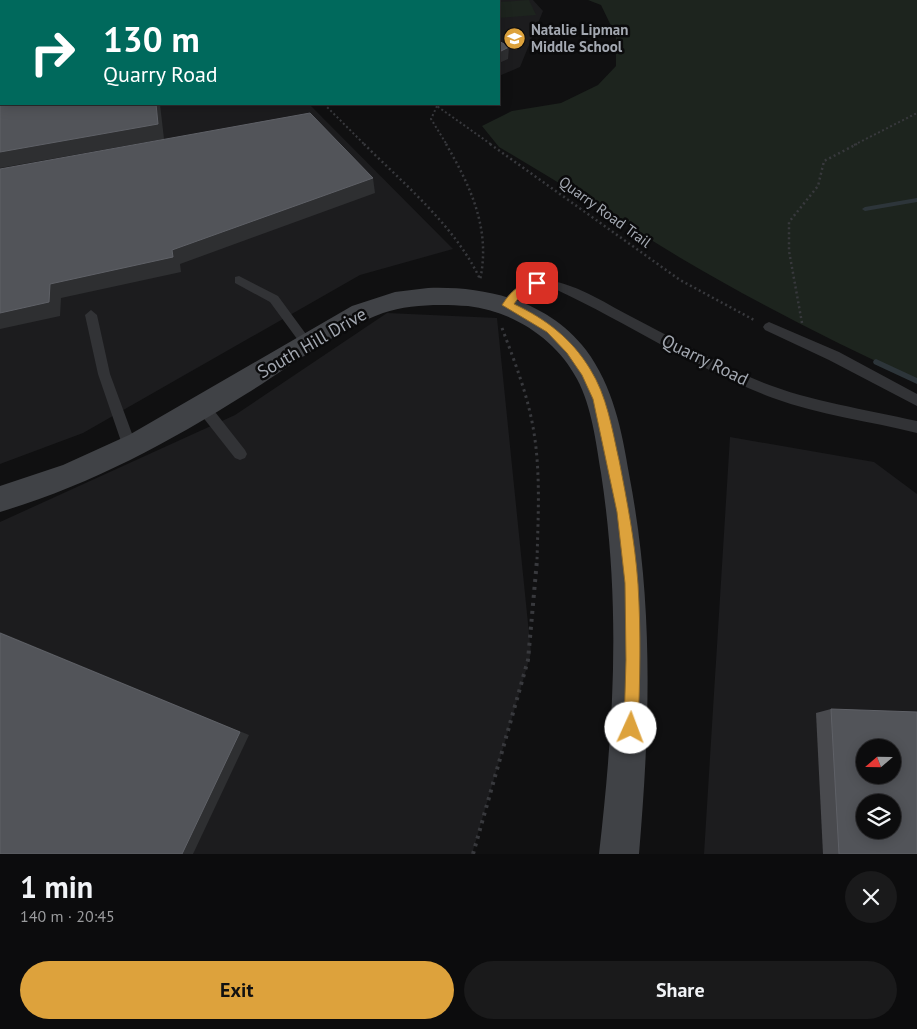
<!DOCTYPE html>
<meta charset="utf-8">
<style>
:root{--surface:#0c0c0d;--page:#1a1a1b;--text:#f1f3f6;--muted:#9a9b9d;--line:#2c2c2e;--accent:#dda23c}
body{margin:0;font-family:"PT Sans",sans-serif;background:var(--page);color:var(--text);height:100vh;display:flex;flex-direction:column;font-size:19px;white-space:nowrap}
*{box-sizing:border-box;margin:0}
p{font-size:16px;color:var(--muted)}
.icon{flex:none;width:28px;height:28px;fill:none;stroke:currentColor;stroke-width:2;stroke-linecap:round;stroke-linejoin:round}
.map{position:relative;height:854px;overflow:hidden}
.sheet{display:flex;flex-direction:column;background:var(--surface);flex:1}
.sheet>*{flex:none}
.top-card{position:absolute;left:0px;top:0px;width:500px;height:105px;box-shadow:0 2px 12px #0003,0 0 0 1px var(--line);background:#00695c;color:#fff;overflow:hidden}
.needle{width:32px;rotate:250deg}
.buttons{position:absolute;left:856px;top:739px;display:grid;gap:10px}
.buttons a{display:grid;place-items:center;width:45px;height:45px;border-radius:50%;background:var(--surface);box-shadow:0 2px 12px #0003,0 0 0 1px var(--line);font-size:25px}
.pin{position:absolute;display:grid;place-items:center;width:42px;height:42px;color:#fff;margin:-21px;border-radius:10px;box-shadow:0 2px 8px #0006}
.me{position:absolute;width:55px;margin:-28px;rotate:2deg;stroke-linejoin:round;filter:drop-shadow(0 0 4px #0008)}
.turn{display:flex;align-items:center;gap:18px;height:105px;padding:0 20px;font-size:22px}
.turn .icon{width:65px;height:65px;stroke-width:2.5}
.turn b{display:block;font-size:35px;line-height:42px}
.round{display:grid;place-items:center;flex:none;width:52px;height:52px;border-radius:26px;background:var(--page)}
.overview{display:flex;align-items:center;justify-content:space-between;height:85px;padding:0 20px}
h1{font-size:30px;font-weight:700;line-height:38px}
.button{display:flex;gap:10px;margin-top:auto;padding:10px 20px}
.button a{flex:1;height:58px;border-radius:30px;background:var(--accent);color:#111;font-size:20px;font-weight:700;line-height:58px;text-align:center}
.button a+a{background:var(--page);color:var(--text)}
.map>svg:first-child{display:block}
</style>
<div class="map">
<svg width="917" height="854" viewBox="0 0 917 854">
<rect width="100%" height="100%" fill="#101011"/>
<g fill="#1c1c1e" fill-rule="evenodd">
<path d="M0,0h235l-234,1v103h308l144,145 -93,26 -277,158 -83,31z"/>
<path d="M368,0h165l10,11 -23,56 -21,9v-75z"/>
<path d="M387,313l110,5 34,335 -59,201h-472v-332l235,-107z"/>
<path d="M730,437l144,25 43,32v360h-213zM865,748h27v27h-27zM865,802h27v28h-27z"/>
</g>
<g fill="#1d241e">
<path d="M529,0l7,15 -37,3v-16z"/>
<path d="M588,0h329v380c-80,-36 -158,-76 -233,-120 -62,-37 -123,-77 -185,-113l-17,-21 30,-15 49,-8 37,-18 18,-19v-30l-15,-31z"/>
</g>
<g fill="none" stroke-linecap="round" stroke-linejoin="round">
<g fill="#2d353a" fill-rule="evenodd">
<path d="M917,198v4l-52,9 -3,-2 3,-2z"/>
<path d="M876,359l41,19v6l-43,-20 -1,-2 1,-2z"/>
</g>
<g stroke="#38393d" stroke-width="2" stroke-dasharray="2 2.5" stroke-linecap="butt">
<path d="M324,104l41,41"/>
<path d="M434,104l58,41"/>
<path d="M437,106l-6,13 16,26"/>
<path d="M854,145l63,-32"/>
</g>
<g stroke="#38393d" stroke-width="2.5" stroke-dasharray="2 3" stroke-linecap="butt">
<path d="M364,144c41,41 91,82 116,135"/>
<path d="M446,144c25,43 45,86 34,136"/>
<path d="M490,144l190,136 74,40"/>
<path d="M802,323l-13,-72v-29l29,-36 6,-25 33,-17"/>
</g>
<path stroke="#38393d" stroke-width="3" stroke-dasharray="2.5 4" stroke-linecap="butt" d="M502,328c12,32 25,65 31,99 8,44 5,90 4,134"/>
<path stroke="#38393d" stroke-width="4" stroke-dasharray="3 5" stroke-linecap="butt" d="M473,854l55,-194 9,-100"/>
<g fill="#323336" fill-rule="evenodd">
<path d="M362,0h9l1,1h-9z"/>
<rect x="0" y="72" width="1" height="6"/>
<path d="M239,276l39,20 33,45 2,3 -2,3h-8l-33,-45 -35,-19v-6z"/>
<path d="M543,280c31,2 60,22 87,36 41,21 80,43 122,62 53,23 109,30 165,43v12c-48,-12 -97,-18 -144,-35 -75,-28 -143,-74 -216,-108 -21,-4 -33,1 -46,18h-8l-2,-3c10,-16 23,-24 42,-25z"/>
<path d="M91,310l6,5 13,59 28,76 -2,4 -5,2 -5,-2 -2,-4 -26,-76 -13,-59z"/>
<path d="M769,322l70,30 78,42v12l-88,-46 -64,-30 -2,-3 2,-3z"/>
<path d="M203,401l5,2 37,47 2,4 -2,4 -5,2 -5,-2 -37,-47 -2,-4 2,-4z"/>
</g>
<path fill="#404246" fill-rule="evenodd" d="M428,288c59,-2 120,13 158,62 27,36 36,81 43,124 25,130 21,249 10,380h-40c15,-131 22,-250 2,-381 -5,-30 -9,-66 -24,-94 -21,-40 -64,-68 -109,-73 -27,-2 -59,-2 -85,7 -47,17 -94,55 -137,81 -80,50 -156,91 -246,118v-26l63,-21 66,-30 223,-129 43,-14z"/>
</g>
<path fill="#494a4e" d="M831,709l86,145h-94l-7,-141z"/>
<g fill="#2e2f31">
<path d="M172,0h54v1h-62z"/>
<path d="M509,47l-1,12 -9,4v-11z"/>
<path d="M156,104h4l4,35 -164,29v-16z"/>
<path d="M373,178l2,15 -195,71 1,8 -120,26 -1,18 -60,13v-16l50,-29 122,-34z"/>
<path d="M0,632l249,103 -56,119h-11z"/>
</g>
<g fill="#525459" stroke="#5f6167" fill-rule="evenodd">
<path d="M24,0h148l-8,1h-140z"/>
<path d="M384,0h55l-3,1h-50z"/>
<path d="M499,41l10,6 -10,5z"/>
<path d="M0,83h1v21h155l2,20 -158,28z"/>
<path d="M310,113l63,65 -201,72 1,7 -123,27 -1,18 -49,11v-144z"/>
<path d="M0,633l240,99 -58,122h-182z"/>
<path d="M831,709l86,3v142h-78zM865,748h27v27h-27zM865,802h27v28h-27z"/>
</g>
<path fill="#dda23c" stroke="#906927" d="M537,280l3,1v5l-18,7 -8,11c32,15 58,35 76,65 17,27 22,60 29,91 8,41 16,82 19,124 3,48 2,96 0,144l-2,6 -5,2 -5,-2 -2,-6 2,-68 -1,-77 -8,-71 -24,-113 -11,-24 -15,-22 -20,-21 -45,-27c9,-14 18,-22 35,-25z"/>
<defs>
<symbol id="school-disc" viewBox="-11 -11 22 22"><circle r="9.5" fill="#dda23c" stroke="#0b0b0c"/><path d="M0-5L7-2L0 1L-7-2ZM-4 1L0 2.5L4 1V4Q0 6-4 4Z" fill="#fff"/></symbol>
</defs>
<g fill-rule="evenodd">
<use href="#school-disc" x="502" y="26" width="25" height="25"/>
</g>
<g text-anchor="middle" stroke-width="5" stroke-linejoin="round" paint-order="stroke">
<g font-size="15" font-weight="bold" fill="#a3a8b1" stroke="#0b0b0c" text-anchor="start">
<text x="531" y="35">Natalie Lipman<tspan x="531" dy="17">Middle School</tspan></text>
</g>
<g font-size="15" fill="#a3a8b1" stroke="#0b0b0c">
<text transform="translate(605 212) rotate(36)" y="5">Quarry Road Trail</text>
</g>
<g font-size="18" fill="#a3a8b1" stroke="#0b0b0c">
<text transform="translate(312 343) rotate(-30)" y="6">South Hill Drive</text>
<text transform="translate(705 360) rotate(26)" y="6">Quarry Road</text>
</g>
</g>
</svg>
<div class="buttons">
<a><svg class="needle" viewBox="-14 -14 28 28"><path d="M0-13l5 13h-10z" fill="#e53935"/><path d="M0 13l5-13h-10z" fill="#9a9b9d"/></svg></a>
<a><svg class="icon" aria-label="layers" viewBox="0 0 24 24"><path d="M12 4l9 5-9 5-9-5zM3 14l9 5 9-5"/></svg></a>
</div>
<div class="pin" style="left:537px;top:283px;background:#d93025"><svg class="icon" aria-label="arrive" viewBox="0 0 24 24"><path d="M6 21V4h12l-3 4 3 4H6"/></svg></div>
<svg class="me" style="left:631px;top:728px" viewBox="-20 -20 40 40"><circle r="19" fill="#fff"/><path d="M0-13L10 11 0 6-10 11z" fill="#dda23c"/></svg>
<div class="top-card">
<div class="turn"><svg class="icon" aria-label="right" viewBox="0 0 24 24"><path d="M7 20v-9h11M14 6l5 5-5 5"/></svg><div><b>130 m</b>Quarry Road</div></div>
</div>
</div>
<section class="sheet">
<div class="overview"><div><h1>1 min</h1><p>140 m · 20:45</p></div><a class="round"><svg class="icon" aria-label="close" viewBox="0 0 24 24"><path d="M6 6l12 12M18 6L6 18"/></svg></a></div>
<div class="button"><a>Exit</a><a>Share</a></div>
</section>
